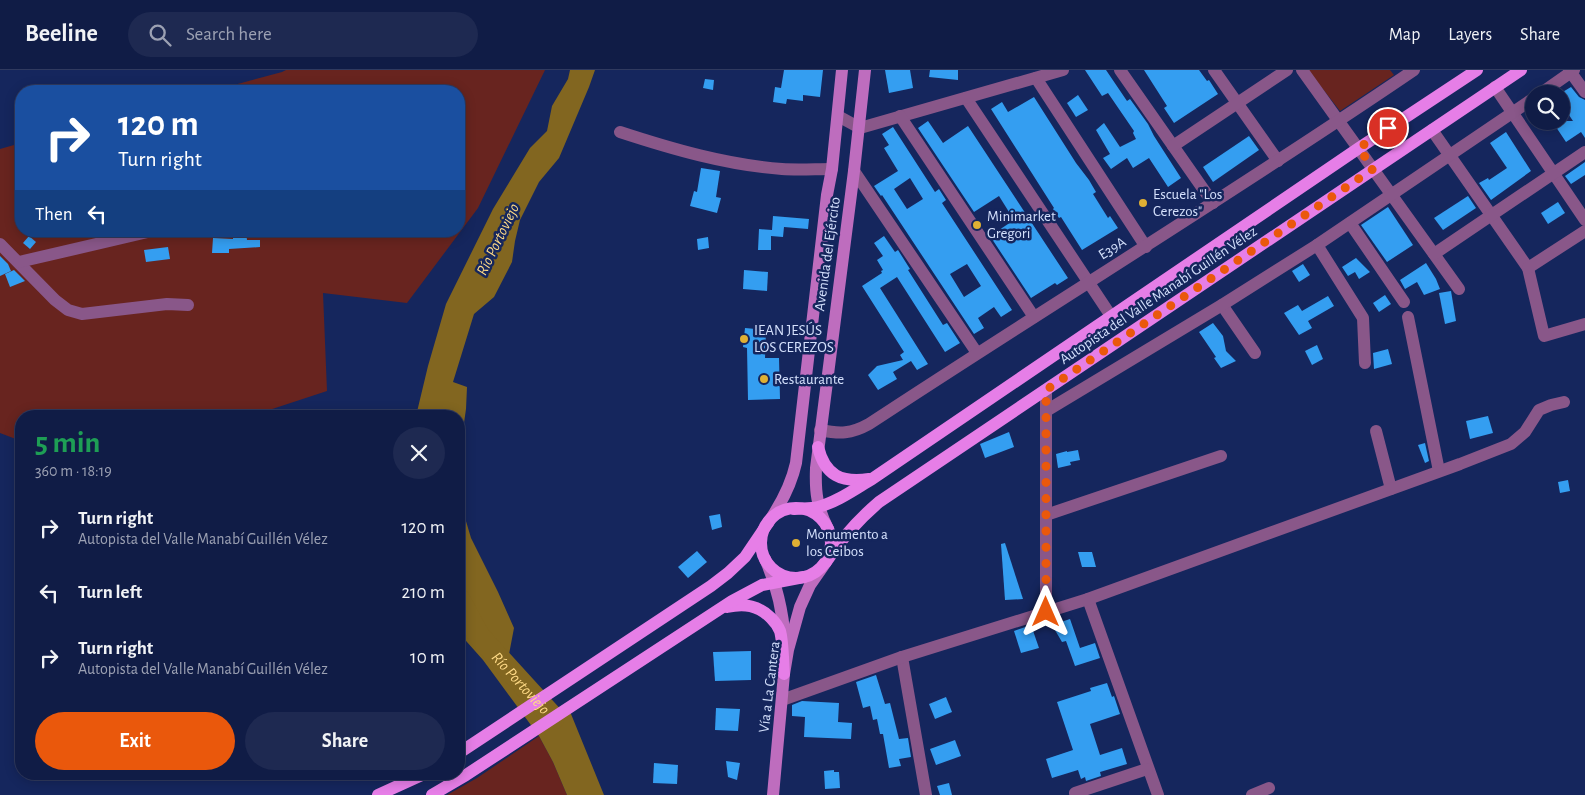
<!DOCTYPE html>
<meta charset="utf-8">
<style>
:root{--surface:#101c46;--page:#1e2951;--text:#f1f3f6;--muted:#9ca1b3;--line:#303a5f;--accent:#ea580c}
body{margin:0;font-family:"Alegreya Sans",sans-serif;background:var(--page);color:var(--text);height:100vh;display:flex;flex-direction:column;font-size:19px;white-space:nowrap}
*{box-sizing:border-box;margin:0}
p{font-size:16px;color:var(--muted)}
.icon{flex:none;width:28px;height:28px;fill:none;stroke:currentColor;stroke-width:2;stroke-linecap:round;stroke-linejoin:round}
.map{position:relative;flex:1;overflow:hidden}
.details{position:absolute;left:15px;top:340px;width:450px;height:370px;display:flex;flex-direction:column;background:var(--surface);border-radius:20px;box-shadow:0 2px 12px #0003,0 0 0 1px var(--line)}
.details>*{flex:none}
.hud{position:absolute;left:15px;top:15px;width:450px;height:152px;border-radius:20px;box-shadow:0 2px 12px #0003,0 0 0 1px var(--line);background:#1a4fa0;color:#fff;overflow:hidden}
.tools{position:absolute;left:1525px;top:15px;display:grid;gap:10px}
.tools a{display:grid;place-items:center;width:45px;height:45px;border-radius:50%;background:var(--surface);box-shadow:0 2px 12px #0003,0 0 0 1px var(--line);font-size:25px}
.pin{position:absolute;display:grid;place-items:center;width:42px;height:42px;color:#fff;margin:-21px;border:2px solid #fff;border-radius:50%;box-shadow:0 1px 5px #0007}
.me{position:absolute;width:55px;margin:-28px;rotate:0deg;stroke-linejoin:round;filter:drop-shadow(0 0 4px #0008)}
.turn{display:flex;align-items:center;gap:18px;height:105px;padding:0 20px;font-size:22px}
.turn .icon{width:65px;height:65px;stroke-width:2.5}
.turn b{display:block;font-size:35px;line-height:42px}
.then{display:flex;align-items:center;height:48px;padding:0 20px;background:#0003;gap:10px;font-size:19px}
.round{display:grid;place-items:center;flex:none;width:52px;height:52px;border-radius:26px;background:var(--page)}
.summary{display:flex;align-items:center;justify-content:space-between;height:85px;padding:0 20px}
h1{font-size:30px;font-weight:700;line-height:38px;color:#1e9e55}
.button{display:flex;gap:10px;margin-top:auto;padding:10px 20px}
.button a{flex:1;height:58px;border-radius:30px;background:var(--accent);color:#fff;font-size:20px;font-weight:700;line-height:58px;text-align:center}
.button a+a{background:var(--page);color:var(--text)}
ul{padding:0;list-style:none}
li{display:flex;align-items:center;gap:15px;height:65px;padding:0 20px}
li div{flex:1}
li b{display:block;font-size:19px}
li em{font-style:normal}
header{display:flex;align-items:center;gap:30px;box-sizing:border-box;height:70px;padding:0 25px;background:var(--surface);border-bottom:1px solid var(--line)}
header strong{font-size:24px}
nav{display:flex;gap:28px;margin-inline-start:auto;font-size:18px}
.search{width:350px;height:45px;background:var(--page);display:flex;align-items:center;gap:12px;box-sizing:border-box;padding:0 18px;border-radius:28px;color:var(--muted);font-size:19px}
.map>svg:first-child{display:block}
</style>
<header>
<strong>Beeline</strong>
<div class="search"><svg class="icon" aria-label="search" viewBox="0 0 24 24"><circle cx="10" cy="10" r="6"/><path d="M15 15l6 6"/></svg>Search here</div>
<nav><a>Map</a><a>Layers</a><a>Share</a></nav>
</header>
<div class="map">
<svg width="1585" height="725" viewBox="0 0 1585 725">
<rect width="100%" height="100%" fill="#15265d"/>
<g fill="#68241f">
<path d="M286,0h259l-67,138 -71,95 -84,-10 4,98 -76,25h-230v25l-21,-8v-284l21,-6v88h438v-140h-247l70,-19z"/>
<path d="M1308,0h82l4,5 -54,36z"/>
<path d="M539,666l14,26 14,33h-120l30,-17z"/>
</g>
<path fill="#826620" d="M570,0h25l-6,17 -30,71 -20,24 -19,38 -5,21 -3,21 -18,35 -20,17 -21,68 14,5 -1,22 -6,42v50l11,37 27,54 16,36 -8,42 17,22 48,22 33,81h-37l-14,-33 -14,-26 -56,-76 -24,-27v-217h-43l12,-50 18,-62 47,-95 37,-61 17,-17 5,-25 16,-27z"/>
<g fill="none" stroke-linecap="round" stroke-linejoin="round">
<path stroke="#826620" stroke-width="22" id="s1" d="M459,529l20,37 71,78 3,5"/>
</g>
<g fill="#349ef1" fill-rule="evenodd">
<path d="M784,0h39l-3,27 -17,-2v6l-16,-2 -1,5 -13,-2 2,-15 6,1z"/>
<path d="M885,0h25l3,18 -24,5z"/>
<path d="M930,0h28v10l-29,-3z"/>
<path d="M1085,0h21l21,31 3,-2 18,25 6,12 27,42 -13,9 -19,-29 -16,10 -6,-10 -16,11 -8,-11 7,-4 -14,-24 8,-7 16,24 16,-8 -3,-6 1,-2 -26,-38 -6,3z"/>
<path d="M1144,0h55l8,11 2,-1 9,14 -44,29 -10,-15 3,-2z"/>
<path d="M705,9l9,1 -1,10 -10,-2z"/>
<path d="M1571,17l8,10 6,3v38l-4,-6 -15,10 -14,-21h21l-12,-18v-10z"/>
<path d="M1078,25l10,15 -12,7 -9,-14z"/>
<path d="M1034,27l42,66 13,17 7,12 -3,2 15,24 2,-2 8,12 -36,22 -21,-33 -2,1 -6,-9 1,-1 -63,-99 11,-7 6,10z"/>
<path d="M928,51l15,22 25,-17 100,152 -11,7 -2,-2 -24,15 -41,-62 24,-16 -15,-24 -25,16 -56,-84z"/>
<path d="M893,57l42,65 4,-3 7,11 -4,3 70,107 -11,7 -7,-10 -16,11 6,10 -10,6 -92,-139 -1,1 -7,-10 24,-15 -14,-23 5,-3 -7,-11zM910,108l13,21 -16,10 -13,-20zM967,194l14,22 -17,11 -14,-23z"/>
<path d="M1506,62l25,39 -40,29 -12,-17 9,-5 1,2 18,-12 -17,-25z"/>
<path d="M1249,66l10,14 -46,32 -10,-15z"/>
<path d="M1585,92v13l-14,9 -6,-8z"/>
<path d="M701,98l19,3 -4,26 5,1 -4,15 -27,-7 4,-15 3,1z"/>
<path d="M1468,126l8,12 -33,22 -9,-12z"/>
<path d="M1558,132l7,11 -17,11 -7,-11z"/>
<path d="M1388,137l25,38 -26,17 -26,-37z"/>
<path d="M773,146l36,3 -1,10 -24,-2 -1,10 -12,-1v14h-13l1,-21 13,1z"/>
<path d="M233,162h13l1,8h13v7l-31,2v4h-17l1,-15 20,1z"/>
<path d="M29,166l7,6 -6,7 -7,-6z"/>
<path d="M884,166l11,16 3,-2 12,19 -2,1 35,55 4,-2 13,20 -15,9 -48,-75 -17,11 48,76 -11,6 -6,-9 -18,11 4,7 -19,11 -10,-15 9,-9 26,-6 -3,-5 4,-3 -42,-66 20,-13 -1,-2 2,-1 -6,-10 6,-4 -9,-13z"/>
<path d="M708,167l1,11 -11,2 -1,-11z"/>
<path d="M168,177l2,12 -24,3 -2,-12z"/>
<path d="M0,186l8,8 3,7 -11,5z"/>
<path d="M1356,188l14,14 -11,7 -4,-7 -7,4 -6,-9z"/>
<path d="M1426,193l10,16 4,10 -16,6 -7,-13 -12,7 -5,-9z"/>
<path d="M1303,194l7,11 -11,7 -7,-11z"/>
<path d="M14,200l11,11 -15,6 -5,-13z"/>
<path d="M744,200l24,2 -1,19 -24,-2z"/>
<path d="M1451,221l5,30 -11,3 -6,-31z"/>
<path d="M1385,225l6,9 -12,8 -6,-9z"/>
<path d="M1328,226l6,10 -26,15 4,7 -13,7 -15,-22 14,-8 4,6z"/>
<path d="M1213,253l10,13 3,15 10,10 -15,7 -7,-10 2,-1 -17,-25z"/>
<path d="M745,258l21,2 -1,28h14l1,41 -32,1 -1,-52 -4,-1z"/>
<path d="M1317,275l6,14 -11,6 -7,-14z"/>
<path d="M1388,279l4,15 -18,5 -1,-16z"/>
<path d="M1488,346l5,17 -23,6 -4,-18z"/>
<path d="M1009,362l5,15 -29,11 -5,-14z"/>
<path d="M1425,373l4,18 -4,2 -7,-18z"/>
<path d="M1078,380l2,10 -10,2 1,3 -13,3 -2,-14 11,-3v1z"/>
<path d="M1568,410l2,11 -10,2 -2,-11z"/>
<path d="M720,444l2,13 -10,3 -3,-14z"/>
<path d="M1005,473l18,56 -18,1 -4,-56z"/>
<path d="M697,481l10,11 -19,16 -10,-11z"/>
<path d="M1078,482h14l4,15h-14z"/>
<path d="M1070,549l10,29 15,-5 5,15 -25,8 -9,-25 -4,1 -10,-17z"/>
<path d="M1031,555l8,23 -18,5 -7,-22z"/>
<path d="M751,581v29l-36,1 -2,-29z"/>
<path d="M876,605l9,29 5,-1 9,36 9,-1 3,19 -12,2 2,7 -12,2 -6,-34h-3l-3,-15 -4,1 -3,-14 -7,2 -7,-26z"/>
<path d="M1107,613l5,14 2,-1 6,18 -30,10 10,31 22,-7 5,16 -27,8 1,4 -15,5 -1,-4 -4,2 -3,-9 -26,8 -6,-19 27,-9 -16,-48 34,-11 -1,-3z"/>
<path d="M946,627l6,15 -17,7 -6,-15z"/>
<path d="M802,631l37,2 -1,19 14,1 -1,16 -47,-2 1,-20 -13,-1v-11z"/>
<path d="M716,638l24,1 -2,22 -23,-1z"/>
<path d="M955,670l6,16 -25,9 -6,-16z"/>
<path d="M726,691l14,2 -3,17 -9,-3z"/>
<path d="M654,693l24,2 -1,19 -24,-1z"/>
<path d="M834,700v2h5l1,16 -15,1 -1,-18z"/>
<path d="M949,713l3,12h-12l-3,-9z"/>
</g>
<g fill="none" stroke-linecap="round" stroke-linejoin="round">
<g stroke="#895789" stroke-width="12">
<path d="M1120,0l93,133"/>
<path d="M1214,0l64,91"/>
<path d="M1302,0l157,219"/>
<path d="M1569,0l16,22"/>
<path d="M1036,8l110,169"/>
<path d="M1495,17l90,133"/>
<path d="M1540,24l34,-24"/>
<path d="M966,28l145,218"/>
<path d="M838,46l22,12 203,-58"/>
<path d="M900,46l134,201"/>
<path d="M1432,60l96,138 16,68 41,-12"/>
<path d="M620,62c52,17 107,33 162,37 16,1 33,0 50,0"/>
<path d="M1173,76l114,-76"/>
<path d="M854,101l123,182"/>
<path d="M1350,153l54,79"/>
<path d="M0,174l55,56 13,10 14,4 85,-10 21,1"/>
<path d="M1317,175l46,73 2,45"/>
<path d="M1434,184l151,-102"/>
<path d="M19,192l133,-31"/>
<path d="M1528,198l57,-37"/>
<path d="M1222,235l33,48"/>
<path d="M1408,247l31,154"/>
<path d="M1046,341l176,-106 95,-60 217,-147"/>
<path d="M820,360c20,4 31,4 49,-6 181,-119 366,-232 545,-354"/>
<path d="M1376,361l15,58"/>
<path d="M1046,445l175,-59"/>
<path d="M1088,529l70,196"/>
<path d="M1046,542v-222"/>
<path d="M902,587l24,138"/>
<path d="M782,630l120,-43 186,-58 372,-135 51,-20 14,-12 14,-22 12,-5 13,-3"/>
<path d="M1075,723l72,-24"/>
<path d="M1252,725l17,-7"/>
</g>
<g stroke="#be6dbe" stroke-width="12">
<path d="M768,453c13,-19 23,-37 28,-60l31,-268 5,-26 10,-99"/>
<path d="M828,459c-11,-22 -13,-37 -12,-61l38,-297 11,-101"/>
<path d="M765,489c12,26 18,54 20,82"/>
<path d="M773,725l11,-121 4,-24 12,-43 10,-22 16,-23"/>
</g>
<g stroke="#e67ee7" stroke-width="12">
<path d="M818,377c7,29 24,36 51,32"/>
<circle cx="796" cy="473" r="35"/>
<path d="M794,439c8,-1 16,0 24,-2 19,-5 37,-18 54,-28l487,-331 118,-78"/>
<path d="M826,492c15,-23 32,-42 53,-60l642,-432"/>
<path d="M727,537c17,-4 31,-2 44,11 3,3 7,8 9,13 3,10 3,32 4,43"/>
<path d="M459,683l252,-167 17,-13 17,-16 23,-34"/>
<path d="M378,725l46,-21"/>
<path d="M432,725l34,-20 266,-174 30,-16 42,-8"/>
</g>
</g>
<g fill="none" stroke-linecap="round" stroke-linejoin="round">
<path stroke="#ea580c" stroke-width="9" stroke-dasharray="0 16.2" d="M1046,542v-222l327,-221 -14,-21 29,-20"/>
</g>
<g fill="#dfb034" stroke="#15265d" stroke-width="2">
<circle cx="1143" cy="133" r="5"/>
<circle cx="977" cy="155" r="5"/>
<circle cx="744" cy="269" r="5"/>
<circle cx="764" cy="309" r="5"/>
<circle cx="796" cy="473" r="5"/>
</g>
<g text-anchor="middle" stroke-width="5" stroke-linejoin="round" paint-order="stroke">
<g font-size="15" fill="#d4e0fc" stroke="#15265d" text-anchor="start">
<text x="1153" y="129">Escuela "Los<tspan x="1153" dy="17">Cerezos"</tspan></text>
<text x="987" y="151">Minimarket<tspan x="987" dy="17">Gregori</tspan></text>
<text x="754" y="265">IEAN JESÚS<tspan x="754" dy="17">LOS CEREZOS</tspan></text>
<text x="774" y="314">Restaurante</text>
<text x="806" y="469">Monumento a<tspan x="806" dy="17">los Ceibos</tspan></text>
</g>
<g font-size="15" fill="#d4e0fc" stroke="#15265d">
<text transform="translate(1112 178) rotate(-32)" y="5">E39A</text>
<text transform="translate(827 184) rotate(-82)" y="5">Avenida del Ejército</text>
<text transform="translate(1158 225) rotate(-34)" y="5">Autopista del Valle Manabí Guillén Vélez</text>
<text transform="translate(769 617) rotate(-83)" y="5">Vía a La Cantera</text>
</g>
<g font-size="16" font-style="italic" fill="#ffda86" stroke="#15265d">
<text transform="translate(497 169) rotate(-64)" y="6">Río Portoviejo</text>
<text dy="6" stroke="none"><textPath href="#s1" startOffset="105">Río Portoviejo</textPath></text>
</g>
</g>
</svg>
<div class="tools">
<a><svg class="icon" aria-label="search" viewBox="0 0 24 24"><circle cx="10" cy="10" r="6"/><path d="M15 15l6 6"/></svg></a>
</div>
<div class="pin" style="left:1388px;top:58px;background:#d93025"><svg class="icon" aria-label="arrive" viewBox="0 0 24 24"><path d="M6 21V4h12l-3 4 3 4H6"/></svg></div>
<svg class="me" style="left:1046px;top:542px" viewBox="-20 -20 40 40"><path d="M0-17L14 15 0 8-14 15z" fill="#ea580c" stroke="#fff" stroke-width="4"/></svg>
<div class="hud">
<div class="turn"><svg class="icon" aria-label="right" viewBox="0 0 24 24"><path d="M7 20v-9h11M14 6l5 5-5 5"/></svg><div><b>120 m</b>Turn right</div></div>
<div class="then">Then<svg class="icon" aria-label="left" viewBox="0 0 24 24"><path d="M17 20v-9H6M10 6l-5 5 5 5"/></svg></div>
</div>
<section class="details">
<div class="summary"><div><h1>5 min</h1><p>360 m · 18:19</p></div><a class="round"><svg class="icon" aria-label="close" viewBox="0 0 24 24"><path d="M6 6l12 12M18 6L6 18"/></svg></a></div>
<ul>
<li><svg class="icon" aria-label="right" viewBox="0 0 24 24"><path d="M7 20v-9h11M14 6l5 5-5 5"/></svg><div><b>Turn right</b><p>Autopista del Valle Manabí Guillén Vélez</p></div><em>120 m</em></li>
<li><svg class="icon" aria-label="left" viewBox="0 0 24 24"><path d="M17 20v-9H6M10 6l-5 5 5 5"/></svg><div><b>Turn left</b></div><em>210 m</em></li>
<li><svg class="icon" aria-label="right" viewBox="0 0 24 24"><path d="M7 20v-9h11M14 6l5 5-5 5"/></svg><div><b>Turn right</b><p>Autopista del Valle Manabí Guillén Vélez</p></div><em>10 m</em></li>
</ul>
<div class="button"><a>Exit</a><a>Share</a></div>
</section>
</div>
